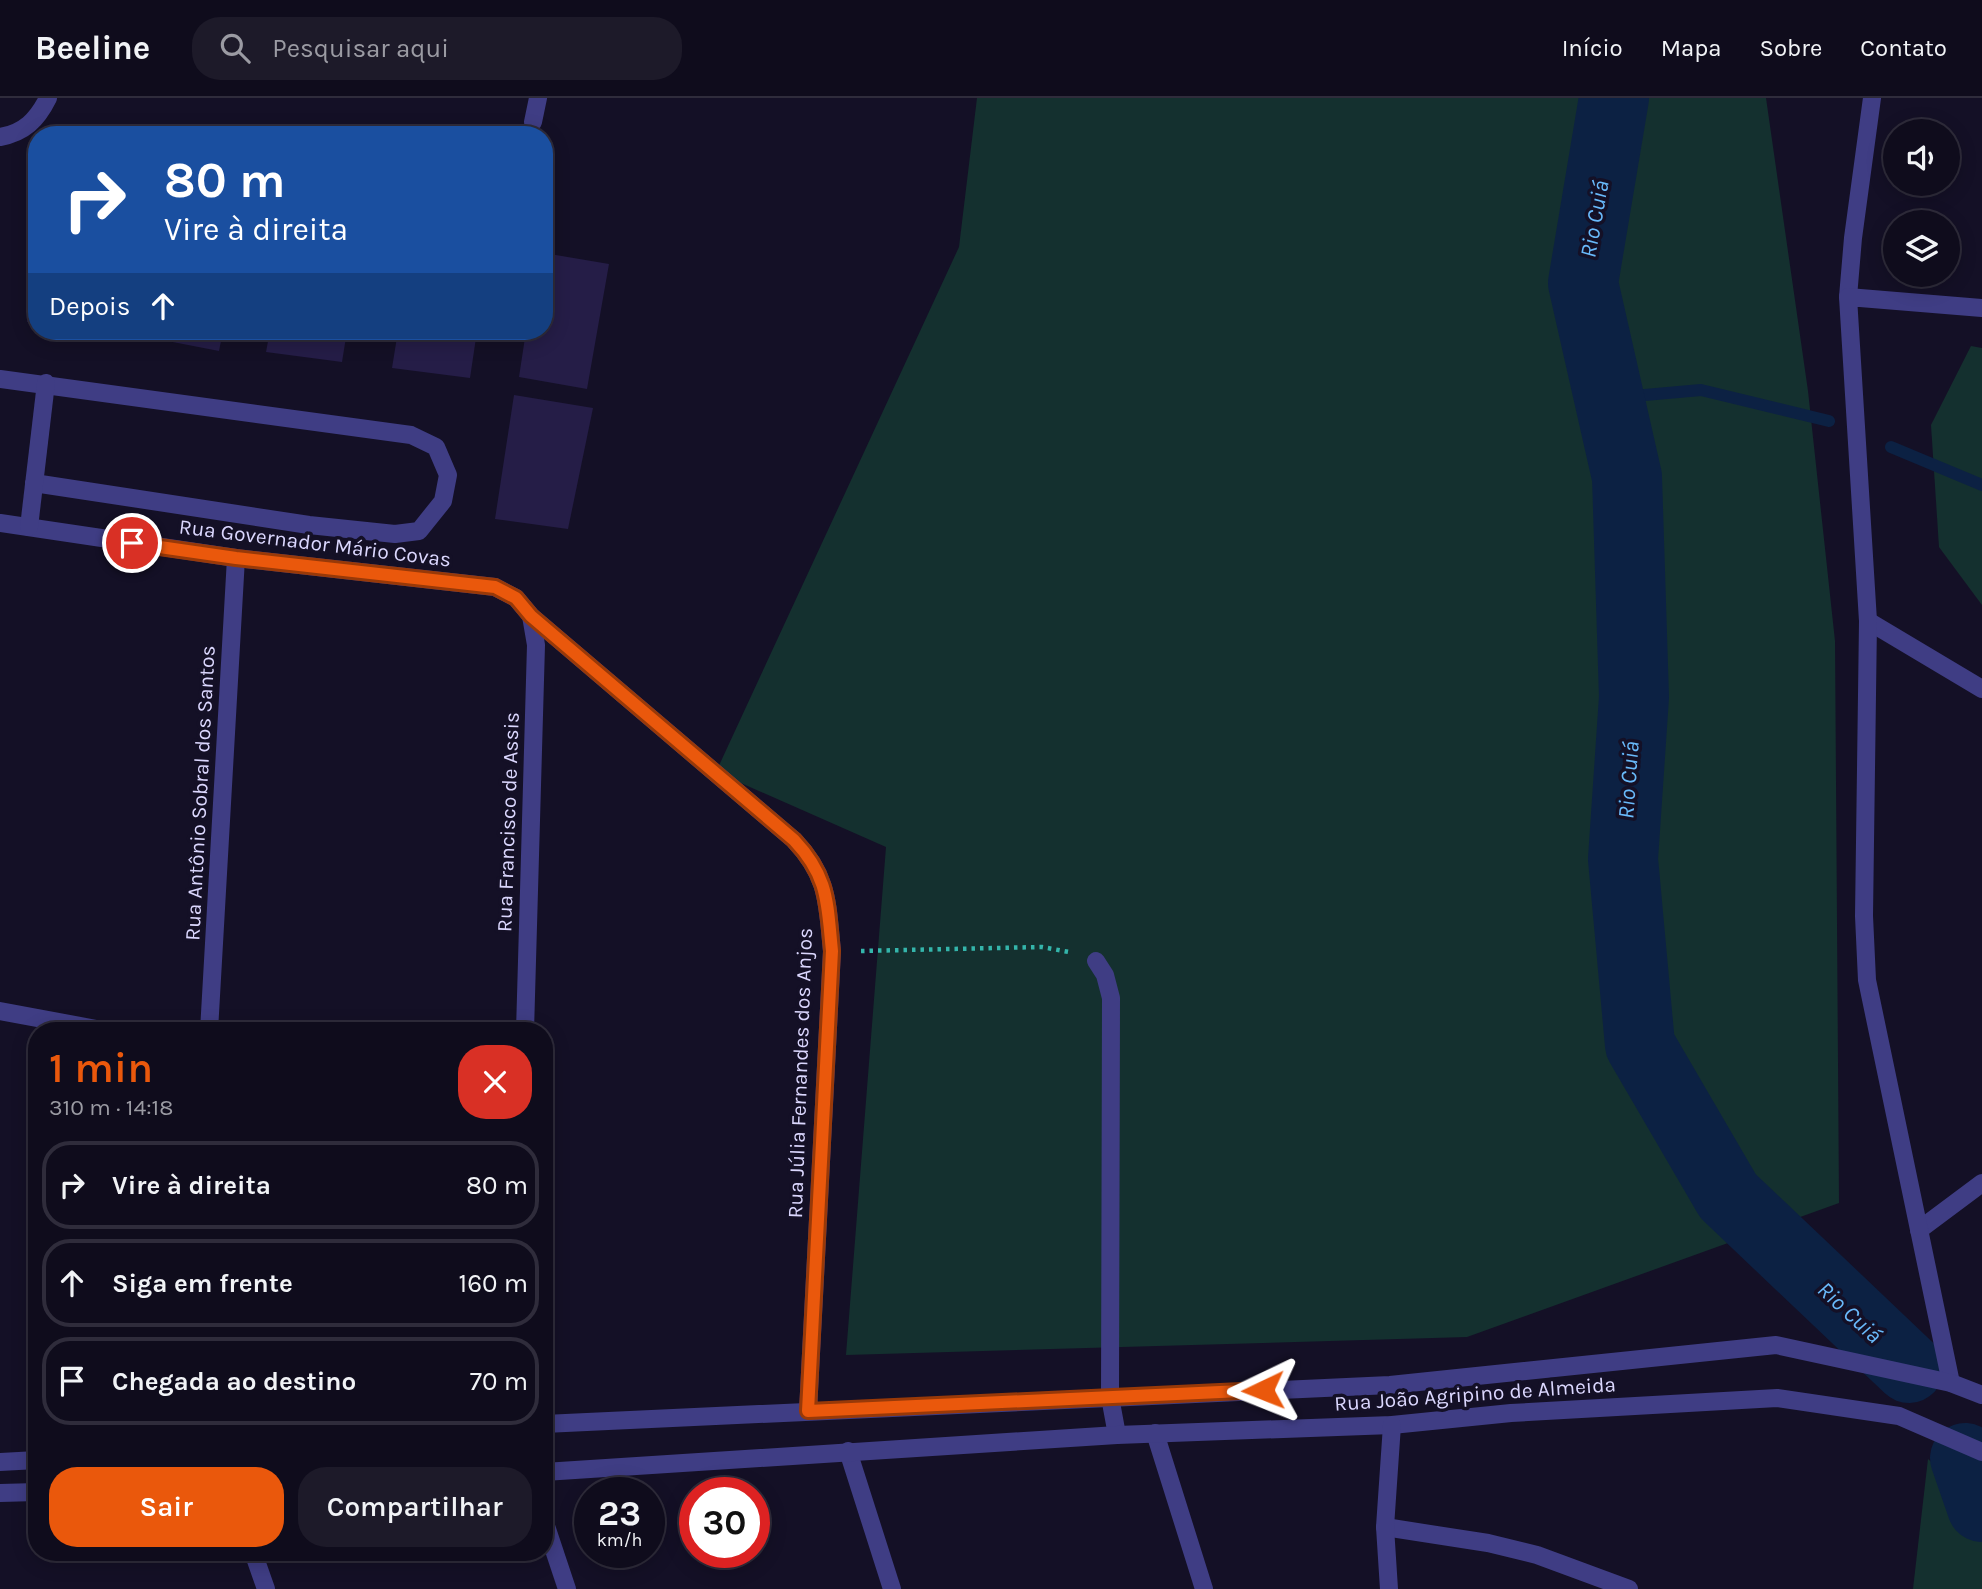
<!DOCTYPE html>
<html lang="pt">
<meta charset="utf-8">
<style>
:root{--surface:#0f0c1c;--page:#1d1a29;--text:#f1f3f6;--muted:#9b9ba3;--line:#2f2c3b;--accent:#ea580c}
body{margin:0;font-family:Karla,sans-serif;background:var(--page);color:var(--text);height:100vh;display:flex;flex-direction:column;font-size:26px;white-space:nowrap}
*{box-sizing:border-box;margin:0}
p{font-size:23px;color:var(--muted)}
.icon{flex:none;width:38px;height:38px;fill:none;stroke:currentColor;stroke-width:2;stroke-linecap:round;stroke-linejoin:round}
.map{position:relative;flex:1;overflow:hidden}
.details{position:absolute;left:28px;top:924px;width:525px;height:539px;display:flex;flex-direction:column;background:var(--surface);border-radius:28px;box-shadow:0 4px 18px #0003,0 0 0 2px var(--line)}
.details>*{flex:none}
.guide{position:absolute;left:28px;top:28px;width:525px;height:214px;border-radius:28px;box-shadow:0 4px 18px #0003,0 0 0 2px var(--line);background:#1a4fa0;color:#fff;overflow:hidden}
.controls{position:absolute;left:1883px;top:21px;display:grid;gap:14px}
.controls a{display:grid;place-items:center;width:77px;height:77px;border-radius:50%;background:var(--surface);box-shadow:0 4px 18px #0003,0 0 0 2px var(--line);font-size:35px}
.speed{position:absolute;left:574px;top:1379px;display:flex;gap:14px;font-size:35px;font-weight:700;text-align:center}
.speed>*{display:grid;place-content:center;width:91px;height:91px;border-radius:50%;background:var(--surface);box-shadow:0 4px 18px #0003,0 0 0 2px var(--line);line-height:1}
.speed small{font-size:18px;font-weight:400}
.speed .limit{border:10px solid #d22;background:#fff;color:#111}
.pin{position:absolute;display:grid;place-items:center;width:60px;height:60px;color:#fff;margin:-30px;border:4px solid #fff;border-radius:50%;box-shadow:0 2px 7px #0007}
.me{position:absolute;width:77px;margin:-38px;rotate:268deg;stroke-linejoin:round;filter:drop-shadow(0 0 5px #0008)}
.turn{display:flex;align-items:center;gap:24px;height:147px;padding:0 21px;font-size:32px}
.turn .icon{width:91px;height:91px;stroke-width:2.5}
.turn b{display:block;font-size:49px;line-height:60px}
.then{display:flex;align-items:center;height:66px;padding:0 21px;background:#0003;gap:14px;font-size:26px}
.round{display:grid;place-items:center;flex:none;width:74px;height:74px;border-radius:28px;background:var(--page)}
.head{display:flex;align-items:center;justify-content:space-between;height:119px;padding:0 21px}
h1{font-size:42px;font-weight:600;line-height:52px;color:var(--accent)}
.primary-button{display:flex;gap:14px;margin-top:auto;padding:14px 21px}
.primary-button a{flex:1;height:80px;border-radius:28px;background:var(--accent);color:#fff;font-size:28px;font-weight:600;line-height:80px;text-align:center}
.primary-button a+a{background:var(--page);color:var(--text)}
ul{padding:0;list-style:none}
li{display:flex;align-items:center;gap:21px;height:88px;margin:0 14px 10px;padding:0 7px;border:4px solid var(--line);border-radius:28px}
li div{flex:1}
li b{display:block;font-size:26px}
li em{font-style:normal}
header{display:flex;align-items:center;gap:42px;box-sizing:border-box;height:98px;padding:0 35px;background:var(--surface);border-bottom:2px solid var(--line)}
header strong{font-size:33px}
nav{display:flex;gap:38px;margin-inline-start:auto;font-size:24px}
.search{width:490px;height:63px;background:var(--page);display:flex;align-items:center;gap:18px;box-sizing:border-box;padding:0 24px;border-radius:28px;color:var(--muted);font-size:26px}
.map>svg:first-child{display:block}
</style>
<header>
<strong>Beeline</strong>
<div class="search"><svg class="icon" aria-label="search" viewBox="0 0 24 24"><circle cx="10" cy="10" r="6"/><path d="M15 15l6 6"/></svg>Pesquisar aqui</div>
<nav><a>Início</a><a>Mapa</a><a>Sobre</a><a>Contato</a></nav>
</header>
<div class="map">
<svg width="1982" height="1491" viewBox="0 0 1982 1491">
<rect width="100%" height="100%" fill="#141026"/>
<g fill="#14302f">
<path d="M977,0h789l42,293 27,250 4,562 -372,134 -621,18 40,-508 -170,-75 243,-525z"/>
<path d="M1971,248l11,2v257l-43,-58 -8,-122z"/>
<path d="M1928,1361l54,49v81h-69z"/>
</g>
<g fill="none" stroke-linecap="round" stroke-linejoin="round">
<g stroke="#0c2143" stroke-width="12">
<path d="M1611,300l90,-8 128,31"/>
<path d="M1891,349l91,38"/>
</g>
<g stroke="#0c2143" stroke-width="70">
<path d="M1614,0l-31,185 44,194 7,220 -11,162 17,186 88,151 181,172"/>
<path d="M1965,1360l17,49"/>
</g>
</g>
<g fill="#251d47">
<path d="M544,155l65,11 -22,125 -68,-12 7,-46h18z"/>
<path d="M35,167h2v58l-10,-1z"/>
<path d="M148,233h75l-4,20 -72,-14z"/>
<path d="M270,233h77l-5,31 -76,-10z"/>
<path d="M398,233h79l-7,47 -78,-10z"/>
<path d="M514,297l79,13 -25,121 -73,-10z"/>
</g>
<g fill="none" stroke-linecap="round" stroke-linejoin="round">
<path stroke="#34b5ab" stroke-width="4.5" stroke-dasharray="3.5 5" stroke-linecap="butt" d="M861,853l181,-4 27,5"/>
<g stroke="#3f3d84" stroke-width="18">
<path d="M533,24l5,-24"/>
<path d="M0,39c24,-4 37,-17 48,-39"/>
<path d="M1848,199l5,-59 19,-140"/>
<path d="M0,281l411,56 25,12 12,28 -5,26 -24,30 -24,3 -86,-9 -275,-42"/>
<path d="M0,425l236,35 259,29 21,11 15,18 263,224c35,37 33,63 38,111l-24,460"/>
<path d="M29,429l17,-144"/>
<path d="M1868,523l114,68"/>
<path d="M1096,863l9,14 6,23 -1,399 7,38"/>
<path d="M0,913l107,20"/>
<path d="M209,933l27,-473"/>
<path d="M525,933l11,-386 -5,-29"/>
<path d="M1919,1132l63,-47"/>
<path d="M1951,1285l-84,-403 -3,-64 4,-295 -20,-324 134,11"/>
<path d="M544,1326l846,-39 386,-40 175,38 31,12"/>
<path d="M1155,1335l49,156"/>
<path d="M848,1353l44,138"/>
<path d="M0,1364l37,-2"/>
<path d="M544,1374l573,-37 275,-10 119,-12 266,-15 122,18 83,36"/>
<path d="M0,1395l37,-1"/>
<path d="M544,1422l23,69"/>
<path d="M1385,1429l103,16 49,12 92,34"/>
<path d="M253,1454l13,37"/>
<path d="M1389,1491l-4,-62 7,-102"/>
</g>
</g>
<g fill="none" stroke-linecap="round" stroke-linejoin="round">
<defs>
<path id="route" d="M132,445l104,15 259,29 21,11 15,18 263,224c35,37 33,63 38,111l-24,460 455,-21"/>
</defs>
<use href="#route" stroke="#983908" stroke-width="18"/>
<use href="#route" stroke="#ea580c" stroke-width="12"/>
</g>
<g text-anchor="middle" stroke-width="7" stroke-linejoin="round" paint-order="stroke">
<g font-size="21" fill="#dbd7fe" stroke="#141026">
<text transform="translate(315 445) rotate(7)" y="7">Rua Governador Mário Covas</text>
<text transform="translate(200 695) rotate(-87)" y="7">Rua Antônio Sobral dos Santos</text>
<text transform="translate(508 724) rotate(-88)" y="7">Rua Francisco de Assis</text>
<text transform="translate(800 975) rotate(-88)" y="7">Rua Júlia Fernandes dos Anjos</text>
<text transform="translate(1475 1296) rotate(-4)" y="7">Rua João Agripino de Almeida</text>
</g>
<g font-size="23" font-style="italic" fill="#69b9fa" stroke="#141026">
<text transform="translate(1594 121) rotate(-80)" y="8">Rio Cuiá</text>
<text transform="translate(1628 682) rotate(-86)" y="8">Rio Cuiá</text>
<text transform="translate(1850 1214) rotate(43)" y="8">Rio Cuiá</text>
</g>
</g>
</svg>
<div class="controls">
<a><svg class="icon" aria-label="sound" viewBox="0 0 24 24"><path d="M4 9h4l5-4v14l-5-4H4zM17 9q2 3 0 6"/></svg></a>
<a><svg class="icon" aria-label="layers" viewBox="0 0 24 24"><path d="M12 4l9 5-9 5-9-5zM3 14l9 5 9-5"/></svg></a>
</div>
<div class="speed"><div>23<small>km/h</small></div><div class="limit">30</div></div>
<div class="pin" style="left:132px;top:445px;background:#d93025"><svg class="icon" aria-label="arrive" viewBox="0 0 24 24"><path d="M6 21V4h12l-3 4 3 4H6"/></svg></div>
<svg class="me" style="left:1263px;top:1292px" viewBox="-20 -20 40 40"><path d="M0-17L14 15 0 8-14 15z" fill="#ea580c" stroke="#fff" stroke-width="4"/></svg>
<div class="guide">
<div class="turn"><svg class="icon" aria-label="right" viewBox="0 0 24 24"><path d="M7 20v-9h11M14 6l5 5-5 5"/></svg><div><b>80 m</b>Vire à direita</div></div>
<div class="then">Depois<svg class="icon" aria-label="ahead" viewBox="0 0 24 24"><path d="M12 20V5M6 11l6-6 6 6"/></svg></div>
</div>
<section class="details">
<div class="head"><div><h1>1 min</h1><p>310 m · 14:18</p></div><a class="round" style="background:#d93025;color:#fff"><svg class="icon" aria-label="close" viewBox="0 0 24 24"><path d="M6 6l12 12M18 6L6 18"/></svg></a></div>
<ul>
<li><svg class="icon" aria-label="right" viewBox="0 0 24 24"><path d="M7 20v-9h11M14 6l5 5-5 5"/></svg><div><b>Vire à direita</b></div><em>80 m</em></li>
<li><svg class="icon" aria-label="ahead" viewBox="0 0 24 24"><path d="M12 20V5M6 11l6-6 6 6"/></svg><div><b>Siga em frente</b></div><em>160 m</em></li>
<li><svg class="icon" aria-label="arrive" viewBox="0 0 24 24"><path d="M6 21V4h12l-3 4 3 4H6"/></svg><div><b>Chegada ao destino</b></div><em>70 m</em></li>
</ul>
<div class="primary-button"><a>Sair</a><a>Compartilhar</a></div>
</section>
</div>
